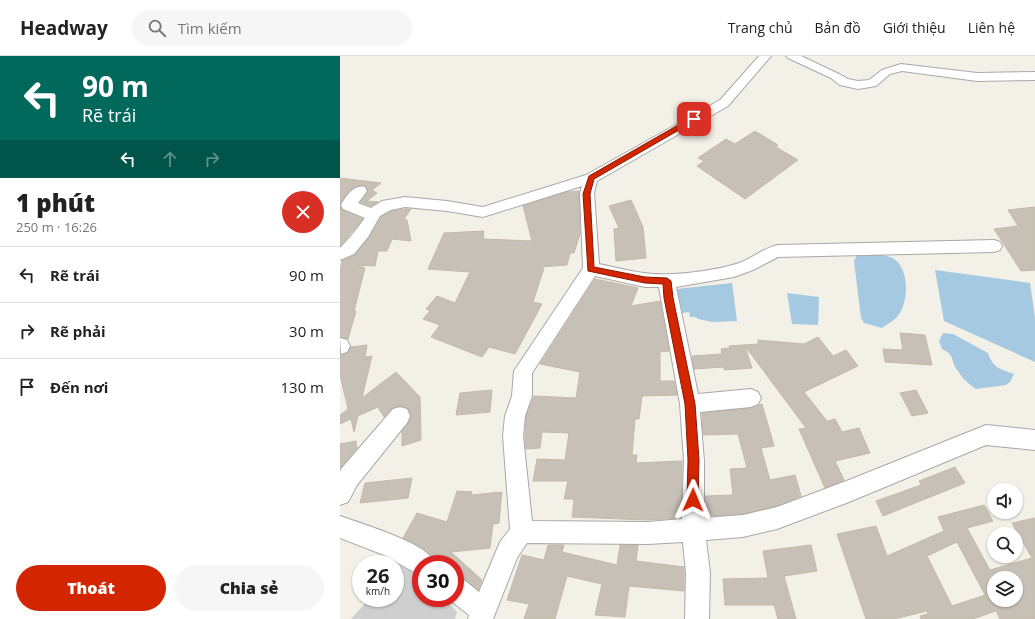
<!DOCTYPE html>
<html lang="vi">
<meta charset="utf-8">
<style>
:root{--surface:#fff;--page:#f6f6f6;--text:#222;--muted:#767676;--line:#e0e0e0;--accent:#d22500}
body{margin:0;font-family:"Open Sans",sans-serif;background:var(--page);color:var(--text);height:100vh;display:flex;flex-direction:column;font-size:15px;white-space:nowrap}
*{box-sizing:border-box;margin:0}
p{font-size:13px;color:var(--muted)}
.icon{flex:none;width:22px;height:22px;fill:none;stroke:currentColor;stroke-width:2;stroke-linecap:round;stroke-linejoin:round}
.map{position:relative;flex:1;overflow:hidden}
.details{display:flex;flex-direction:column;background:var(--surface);width:340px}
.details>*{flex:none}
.guide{background:#00695c;color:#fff;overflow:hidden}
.buttons{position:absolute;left:647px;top:427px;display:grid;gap:8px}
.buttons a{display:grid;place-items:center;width:36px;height:36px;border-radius:50%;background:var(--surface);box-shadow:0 1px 3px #0004;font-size:20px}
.speed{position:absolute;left:12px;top:499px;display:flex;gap:8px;font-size:20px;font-weight:700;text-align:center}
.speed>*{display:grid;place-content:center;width:52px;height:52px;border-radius:50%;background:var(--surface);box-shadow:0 1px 3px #0004;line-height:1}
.speed small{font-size:10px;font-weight:400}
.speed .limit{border:6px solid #d22;background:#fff;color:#111}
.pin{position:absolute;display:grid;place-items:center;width:34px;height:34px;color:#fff;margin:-17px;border-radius:8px;box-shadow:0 2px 6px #0006}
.me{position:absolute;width:44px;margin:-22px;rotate:1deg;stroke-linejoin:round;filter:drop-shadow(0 0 3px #0008)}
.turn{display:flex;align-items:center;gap:14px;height:84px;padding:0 16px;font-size:18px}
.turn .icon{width:52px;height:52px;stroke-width:2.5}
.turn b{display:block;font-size:28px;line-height:34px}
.lanes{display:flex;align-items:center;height:38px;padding:0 16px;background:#0003;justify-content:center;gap:20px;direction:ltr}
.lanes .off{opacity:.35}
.round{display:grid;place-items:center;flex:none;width:42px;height:42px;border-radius:21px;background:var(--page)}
.summary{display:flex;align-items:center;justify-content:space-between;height:68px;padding:0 16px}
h1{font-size:24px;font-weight:800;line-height:30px}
.cta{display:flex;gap:8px;margin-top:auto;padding:8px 16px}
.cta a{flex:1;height:46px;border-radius:24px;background:var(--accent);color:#fff;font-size:16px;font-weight:800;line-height:46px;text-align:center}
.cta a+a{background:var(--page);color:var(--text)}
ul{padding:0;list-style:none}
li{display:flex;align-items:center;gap:12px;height:56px;padding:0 16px;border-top:1px solid var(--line)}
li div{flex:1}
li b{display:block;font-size:15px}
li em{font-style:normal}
header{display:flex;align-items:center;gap:24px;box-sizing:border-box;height:56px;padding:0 20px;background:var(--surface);border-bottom:1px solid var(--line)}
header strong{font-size:19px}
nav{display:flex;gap:22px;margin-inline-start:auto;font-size:14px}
.search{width:280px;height:36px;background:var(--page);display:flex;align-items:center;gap:10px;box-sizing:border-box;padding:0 14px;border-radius:22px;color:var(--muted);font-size:15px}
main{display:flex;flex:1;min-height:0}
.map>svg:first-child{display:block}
</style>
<header>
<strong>Headway</strong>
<div class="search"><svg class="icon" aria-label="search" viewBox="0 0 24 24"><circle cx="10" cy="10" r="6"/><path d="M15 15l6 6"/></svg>Tìm kiếm</div>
<nav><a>Trang chủ</a><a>Bản đồ</a><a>Giới thiệu</a><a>Liên hệ</a></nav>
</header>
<main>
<section class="details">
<div class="guide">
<div class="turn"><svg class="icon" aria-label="left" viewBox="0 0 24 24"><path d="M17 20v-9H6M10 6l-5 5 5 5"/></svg><div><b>90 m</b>Rẽ trái</div></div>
<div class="lanes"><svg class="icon" aria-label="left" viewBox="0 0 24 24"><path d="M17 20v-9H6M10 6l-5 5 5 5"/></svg><svg class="icon off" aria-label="ahead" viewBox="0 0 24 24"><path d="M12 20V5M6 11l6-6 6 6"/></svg><svg class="icon off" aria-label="right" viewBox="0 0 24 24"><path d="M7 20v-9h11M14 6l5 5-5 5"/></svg></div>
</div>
<div class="summary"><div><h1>1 phút</h1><p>250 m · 16:26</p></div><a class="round" style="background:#d93025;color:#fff"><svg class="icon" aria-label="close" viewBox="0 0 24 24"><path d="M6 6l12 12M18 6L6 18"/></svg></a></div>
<ul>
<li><svg class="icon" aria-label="left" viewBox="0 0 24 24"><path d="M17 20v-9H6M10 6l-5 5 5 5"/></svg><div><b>Rẽ trái</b></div><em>90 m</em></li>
<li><svg class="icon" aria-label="right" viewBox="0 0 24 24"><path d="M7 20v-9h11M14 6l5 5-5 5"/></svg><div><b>Rẽ phải</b></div><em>30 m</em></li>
<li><svg class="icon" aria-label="arrive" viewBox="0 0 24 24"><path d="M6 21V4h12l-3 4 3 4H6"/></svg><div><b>Đến nơi</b></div><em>130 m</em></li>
</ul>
<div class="cta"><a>Thoát</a><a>Chia sẻ</a></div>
</section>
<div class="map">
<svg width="695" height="563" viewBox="0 0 695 563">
<rect width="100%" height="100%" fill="#f2f0e7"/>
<path fill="#cfcfcf" d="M65,504l16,16v22h23l13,14 -2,7h-104l19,-21h25v-27z"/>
<g fill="#a5c9e1">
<path d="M537,198c6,1 12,2 17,5 16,11 15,45 3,58 -4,4 -11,8 -15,11l-18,-5 -3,-5 -7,-57 3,-6z"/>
<path d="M595,214l95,13 5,35v44l-91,-41z"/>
<path d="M392,227l5,38 -25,1 -14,-3 -2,-2h-6l-1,-5 -7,1 -5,-24z"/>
<path d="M447,237l32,4 -1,28 -26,-1z"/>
<path d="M603,277l10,1 35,19c5,15 12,16 26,21l-4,8 -4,3 -30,4c-7,-5 -14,-11 -18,-18 -8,-9 -2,-16 -16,-22l-3,-8z"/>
</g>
<g fill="#c7c0b6" stroke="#c4baa8" fill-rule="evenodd">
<path d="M415,75l23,14 -2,2 22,13 -53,39 -48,-33 7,-5 -6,-3 28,-19 9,5z"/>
<path d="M0,122l41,5 -9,7 5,3 -10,8 11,1 -7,4 -11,-4 8,-12 -3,-4 -4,-1 -11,5 -10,14z"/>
<path d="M239,135l1,43 -6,19h-4l-3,12 -28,2 5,1 -11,34 9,2 -27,50 -26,-7 -7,10 -51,-20 9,-12 -17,-6 7,-8 -4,-2 11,-13 18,7 15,-31 -42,-3 16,-36 40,-2 -1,8 49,2 -9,-35 44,-14z"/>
<path d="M291,144l12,27 3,31 -30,3 -2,-32 5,-1 -10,-22z"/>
<path d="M0,150l2,4 21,9 -23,27z"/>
<path d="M695,151v63l-14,1 -27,-42 24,-3 -10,-16z"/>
<path d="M65,153h6l-7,10 3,1 4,21 -19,-2 -5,12h-9l-3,15 -18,-1 8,3 -11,43h2l-8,28 -8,-2v-67l2,-9 13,-6 14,-17 12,-21 11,-6z"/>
<path d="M255,223l43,9 -7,18 29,-5 9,50 -9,1v29h14l3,14 -35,1 -3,23h-4l-3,36h5l-1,8 46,-2 -1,57 -33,2 -76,-3 2,-18h-10l4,-18h-35l4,-22 28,1 4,-27 -27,-1 -2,16 -14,1 -1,-13 1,-20 8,-20 42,2 4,-26 -40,-8z"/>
<path d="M560,277l25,2 7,30 -47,-3 -2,-13 20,1z"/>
<path d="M478,281l15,19 13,-6 12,16 -54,26 23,29 8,-2 7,13 17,-4 11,25 -35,8 9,19 -19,8 -26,-59 7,-1 -61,-82 7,22 -28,2v-3l-30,2 -2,-13 30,-2 -1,-5 9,-1 -1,-2 29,-2v-4l46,4z"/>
<path d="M27,289l-2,12 7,-1 -10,42 34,-26 24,25 1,43 -19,6v-15l6,-7 3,-9 -3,-7 -8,-2 -8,2 -8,9 -6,-10 -20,9 -4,16 -3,-13 -11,5v-9l8,-6 -8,-34v-20l7,-2 4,-6z"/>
<path d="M152,334l-2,22 -34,3 4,-22z"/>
<path d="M576,334l12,23 -16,3 -12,-23z"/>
<path d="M422,348l12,42 -13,2 9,32 25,-5 6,21 -24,10 -34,8 -37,2v-20l27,-1 -3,-26 17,-1 -9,-34 -35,1 -1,-22 49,-5z"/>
<path d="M16,385l1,7 -17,20v-24z"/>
<path d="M615,411l10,16 -82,33 -7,-15 45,-16 -2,-4z"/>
<path d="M72,422l-4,20 -48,5 5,-20z"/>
<path d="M117,435l15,1 -1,3 31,-3 -3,31 -6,1 -3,24 -39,4 31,28 -4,10 -13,-11 -10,-3v-12l-24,-9 -8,-7 -20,-10 14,-25 30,9z"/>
<path d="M644,449l9,16 -26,7 23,42 42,-12 -20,-35 23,-5v101h-35l-4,-8 -23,8h-52l-1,-3 8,-2 -1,-3 -33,8h-28l-29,-85 39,-8 11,30 57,-25 -6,-14zM617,486l28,53 -33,11 -25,-50zM654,522h22v22h-22z"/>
<path d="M208,489h16l-2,7 55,13 3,-20h18l-2,16 48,6v24l-55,-5 -4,31 -30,-2 7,-31 -35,-8 -12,43h-31l5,-15 -22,-4 15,-45 22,5z"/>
<path d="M471,489l6,26 -33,5 12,43h-18l-4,-14h-49l-2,-26 45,-1 -5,-27z"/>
</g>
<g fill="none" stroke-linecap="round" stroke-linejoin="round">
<defs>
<g id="minor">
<path d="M419,0h12l-43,50 -131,75 -3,12 5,71c15,3 30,7 45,9 25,4 71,-2 95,-10 14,-5 24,-15 39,-18l216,-5 6,2 2,4 -2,4 -6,2 -216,5 -25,13 -19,7 -58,10 22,107 53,-5 7,3 3,6 -3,6 -7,3 -51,5 4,49v57l39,-3 34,-8 72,-27 137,-55 49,5v20l-49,-5 -137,57 -72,27 -34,8 -37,3 4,33 -1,46h-24l1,-46 -3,-31 -35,2 -121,-1 -10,15 -24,61h-25l1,-4 -22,-17h8v-21l9,3 15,12 21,-50 10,-13 -7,-93 2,-20 7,-20 2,-25 69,-103 -3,-75 2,-7 -99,31 -36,-6 -42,-4 -14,3 -11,6 -12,21 -14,17 -14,6v-12l12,-13 13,-17 -22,-9 -2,-4c5,-9 13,-21 24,-18l2,4 -9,12 13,5 11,-7 23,-4 42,4 36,6 103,-32 134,-75zM255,220l50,11h14l21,117 4,57 -2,58 -34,3 -116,-1 -9,-85 2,-20 7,-20v-23z"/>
<path d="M446,0h15l38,18 9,5 10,2 11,-1 13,-10 19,-6 76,9 58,-1v8l-58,1 -75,-10 -12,3 -14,12 -18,3 -18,-4 -9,-7 -43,-20z"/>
<path d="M0,282l7,2 3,6 -3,6 -6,2z"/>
<path d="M60,351l7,2 3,7 -3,7 -50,62 -9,17 -8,3v-33l1,-3 52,-60z"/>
<path d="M0,460c20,7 75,24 89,39 2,2 3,6 4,9h-12v12l-37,-21 -44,-17z"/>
</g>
</defs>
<use href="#minor" stroke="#a8a8a8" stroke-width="2"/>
<use href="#minor" fill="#fff" fill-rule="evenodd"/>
</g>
<path fill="#d22500" stroke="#881800" d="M352,61l6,2 -104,60 -4,15 4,73 51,10 22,1 4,3 2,17 22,106 4,56 -1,40 -1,4 -4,1 -4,-1 -2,-4 1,-40 -3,-56 -21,-106 -1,-14 -18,-1 -57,-12 -5,-77 6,-18z"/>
</svg>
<div class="buttons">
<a><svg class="icon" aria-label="sound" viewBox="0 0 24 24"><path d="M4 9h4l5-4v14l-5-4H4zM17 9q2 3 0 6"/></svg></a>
<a><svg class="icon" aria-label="search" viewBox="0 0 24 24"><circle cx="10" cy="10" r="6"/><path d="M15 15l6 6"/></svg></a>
<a><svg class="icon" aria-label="layers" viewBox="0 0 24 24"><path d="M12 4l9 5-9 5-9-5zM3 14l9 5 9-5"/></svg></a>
</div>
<div class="speed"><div>26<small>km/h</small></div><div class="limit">30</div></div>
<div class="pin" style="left:354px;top:63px;background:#d93025"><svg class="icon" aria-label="arrive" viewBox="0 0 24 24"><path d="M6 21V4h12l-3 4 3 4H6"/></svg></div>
<svg class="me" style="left:353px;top:444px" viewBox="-20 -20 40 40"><path d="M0-17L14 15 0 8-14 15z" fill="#d22500" stroke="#fff" stroke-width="4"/></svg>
</div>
</main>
